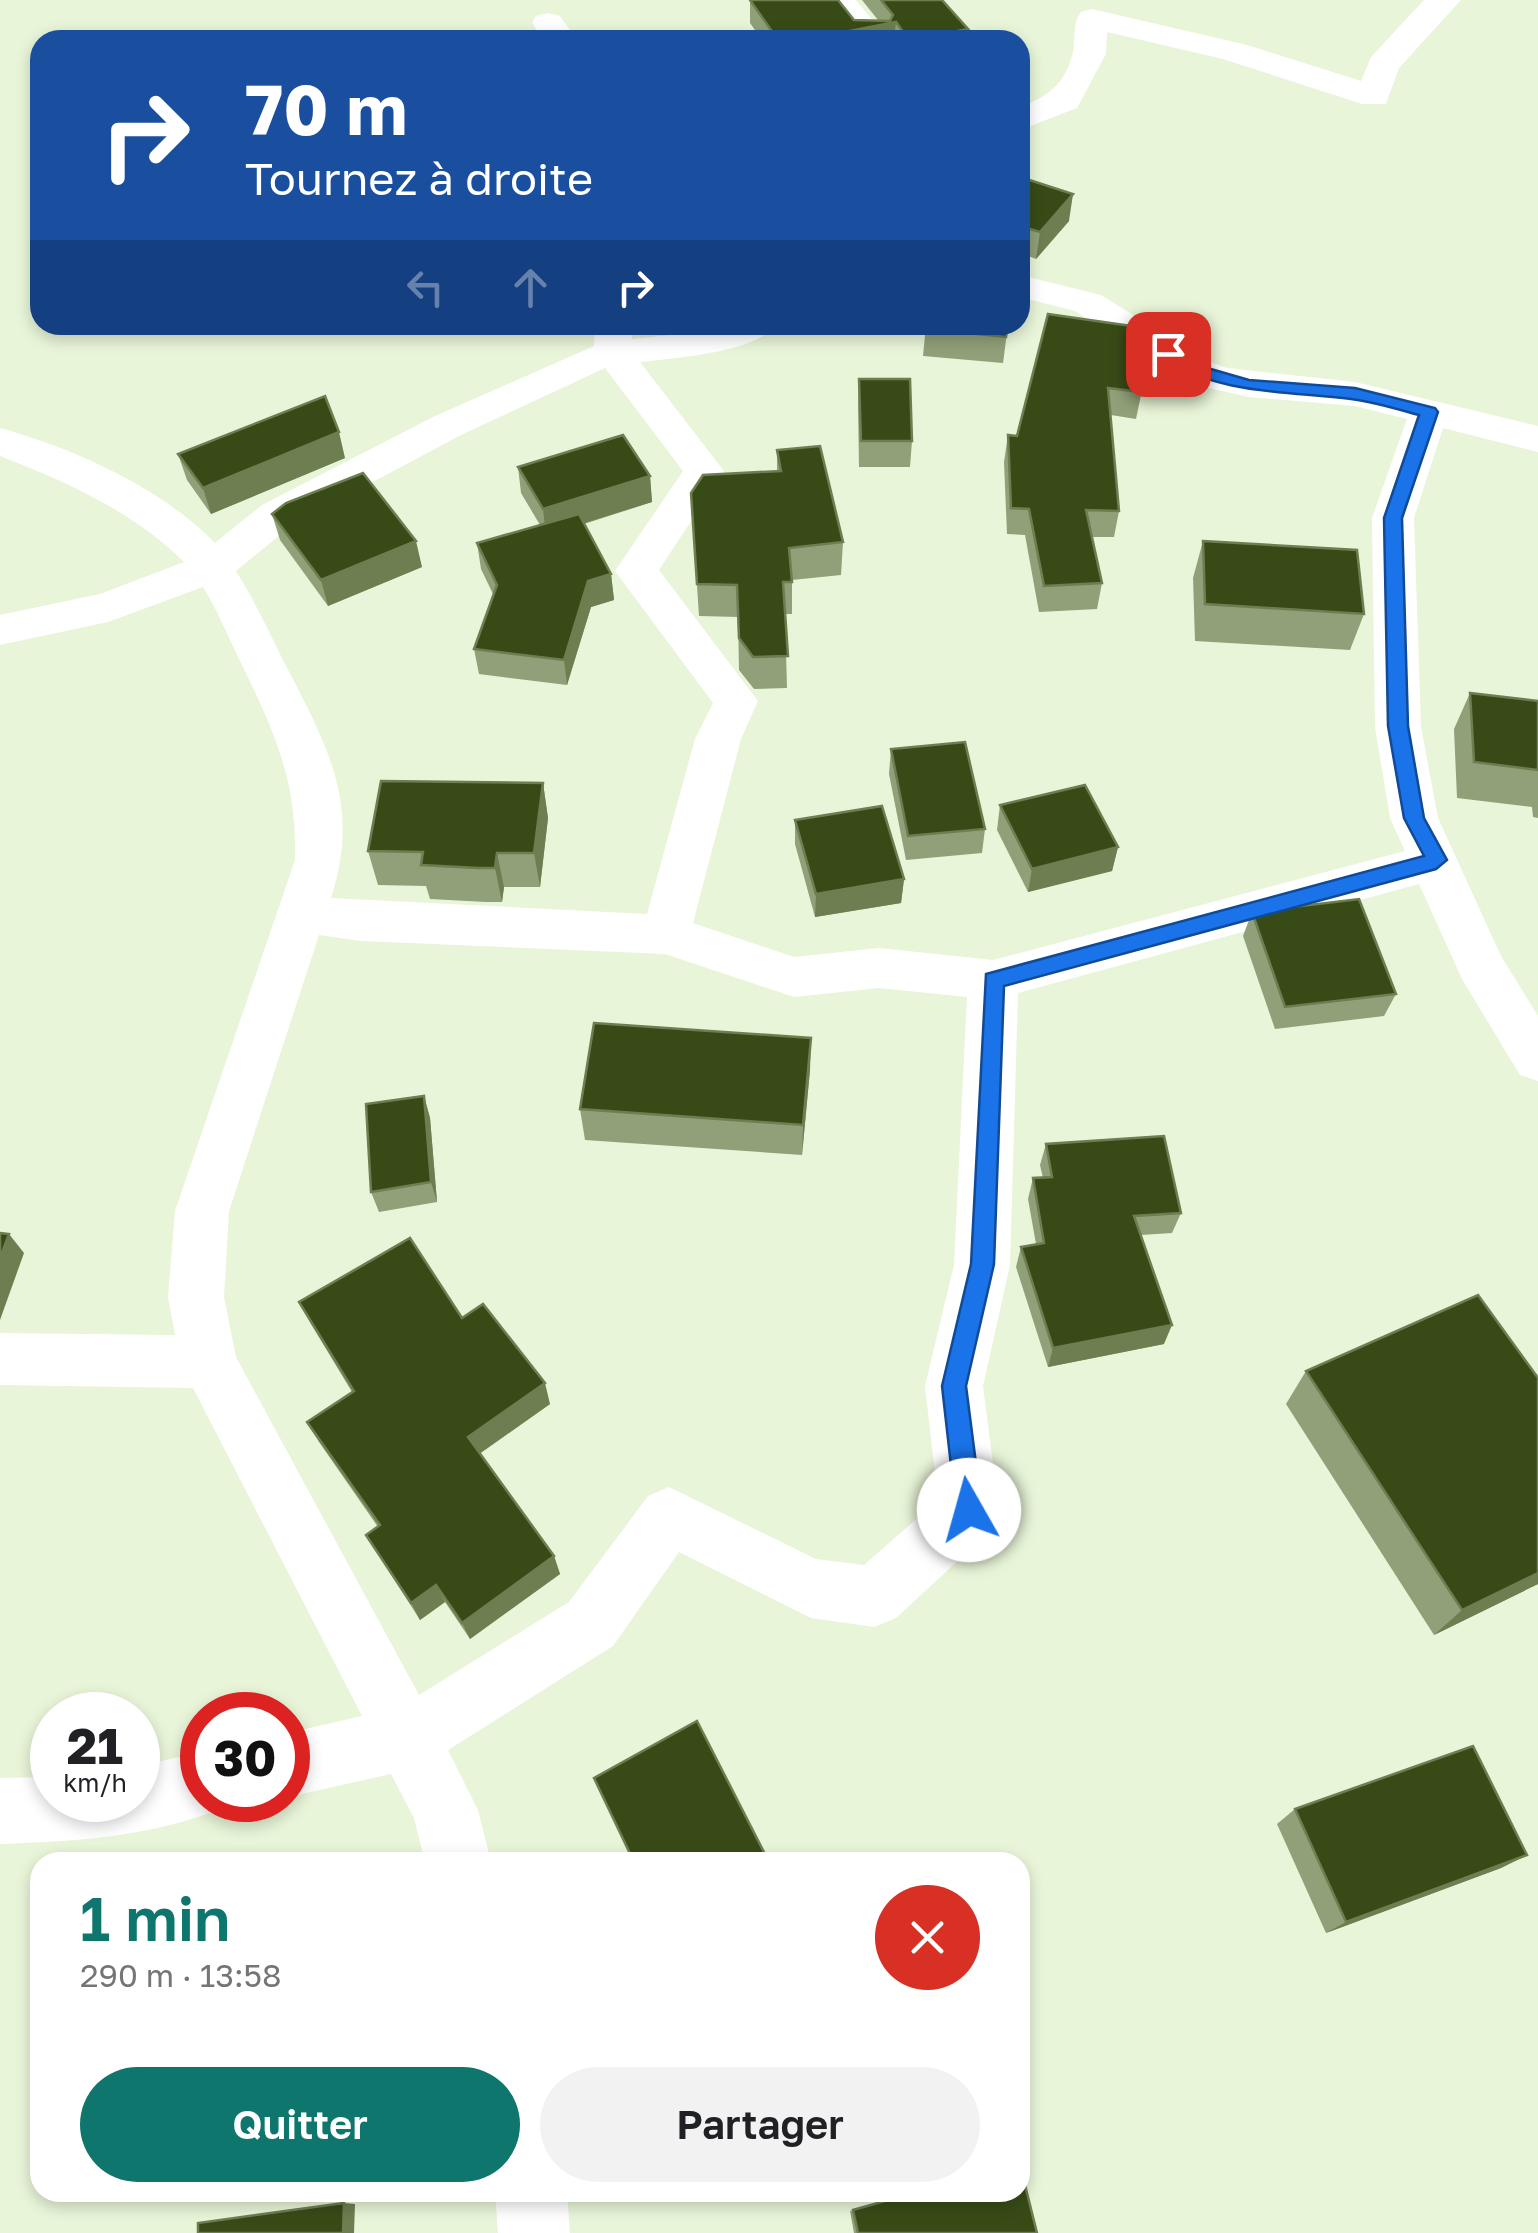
<!DOCTYPE html>
<html lang="fr">
<meta charset="utf-8">
<style>
:root{--surface:#fff;--page:#f2f2f2;--text:#202124;--muted:#757577;--accent:#0f766e}
body{margin:0;font-family:"Golos Text",sans-serif;background:var(--page);color:var(--text);height:100vh;display:flex;flex-direction:column;font-size:38px;white-space:nowrap}
*{box-sizing:border-box;margin:0}
p{font-size:32px;color:var(--muted)}
.icon{flex:none;width:55px;height:55px;fill:none;stroke:currentColor;stroke-width:2;stroke-linecap:round;stroke-linejoin:round}
.map{position:relative;flex:1;overflow:hidden}
.details{position:absolute;left:30px;top:1852px;width:1000px;height:350px;display:flex;flex-direction:column;background:var(--surface);border-radius:30px;box-shadow:0 5px 15px #0003}
.details>*{flex:none}
.top-card{position:absolute;left:30px;top:30px;width:1000px;height:305px;border-radius:30px;box-shadow:0 5px 15px #0003;background:#1a4fa0;color:#fff;overflow:hidden}
.speed{position:absolute;left:30px;top:1692px;display:flex;gap:20px;font-size:50px;font-weight:700;text-align:center}
.speed>*{display:grid;place-content:center;width:130px;height:130px;border-radius:50%;background:var(--surface);box-shadow:0 5px 15px #0003;line-height:1}
.speed small{font-size:25px;font-weight:400}
.speed .limit{border:15px solid #d22;background:#fff;color:#111}
.pin{position:absolute;display:grid;place-items:center;width:85px;height:85px;color:#fff;margin:-42px;border-radius:20px;box-shadow:0 5px 15px #0006}
.me{position:absolute;width:110px;margin:-55px;rotate:353deg;stroke-linejoin:round;filter:drop-shadow(0 0 8px #0008)}
.turn{display:flex;align-items:center;gap:35px;height:210px;padding:0 50px;font-size:45px}
.turn .icon{width:130px;height:130px;stroke-width:2.5}
.turn b{display:block;font-size:70px;line-height:85px}
.lanes{display:flex;align-items:center;height:95px;padding:0 50px;background:#0003;justify-content:center;gap:50px;direction:ltr}
.lanes .off{opacity:.35}
.round{display:grid;place-items:center;flex:none;width:105px;height:105px;border-radius:52px;background:var(--page)}
.head{display:flex;align-items:center;justify-content:space-between;height:170px;padding:0 50px}
h1{font-size:60px;font-weight:600;line-height:75px;color:var(--accent)}
.cta{display:flex;gap:20px;margin-top:auto;padding:20px 50px}
.cta a{flex:1;height:115px;border-radius:60px;background:var(--accent);color:#fff;font-size:40px;font-weight:600;line-height:115px;text-align:center}
.cta a+a{background:var(--page);color:var(--text)}
.map>svg:first-child{display:block}
</style>
<div class="map">
<svg width="1538" height="2233" viewBox="0 0 1538 2233">
<rect width="100%" height="100%" fill="#e8f5d8"/>
<g fill="none" stroke-linecap="round" stroke-linejoin="round">
<g fill="#fff" fill-rule="evenodd">
<path d="M823,0h33l33,40h-33z"/>
<path d="M1424,0h37l-62,68 -13,36h-24l-139,-45 -116,-27 -1,22 -29,54 -57,22v-22c29,-13 45,-23 53,-56 3,-14 -1,-28 8,-40l11,-3 155,36 114,36 10,-24z"/>
<path d="M548,13l12,3 17,24h-33l-12,-17 4,-7z"/>
<path d="M1020,275l81,20 104,65 22,8 128,14 183,44v26l-95,-24 -29,90 7,209 17,91 63,138 37,60v65l-18,-6 -58,-96 -43,-95 -401,109 -8,272 -27,121 16,125 -9,20 -94,87 -22,9 -63,-9 -132,-66 -66,94 -165,104 30,60 13,52h-66l-11,-44 -23,-44 -103,23v-64l74,-17 -169,-328 -193,-3v-52l175,2 -7,-38 7,-86 120,-351c2,-80 -20,-127 -54,-197 -13,-26 -23,-52 -38,-76l-95,35 -108,23v-30l100,-21 84,-32c-50,-50 -119,-81 -184,-106v-28c73,20 162,60 215,115l47,-38 171,-88 161,-71 1,-21h36l1,14 66,-7 20,-7h57c-19,28 -102,33 -135,37l84,109 -65,99 99,131 -17,38 -48,184 101,34 85,-9 114,12 412,-109 -15,-33 -15,-91 -3,-209 35,-99 -52,-13 -106,-9 -45,-10 -27,-9 -102,-67 -55,-14zM605,368l78,103 -68,100 98,132 -18,36 -48,175 -316,-16c30,-93 -3,-151 -45,-232 -16,-32 -31,-65 -50,-95l56,-46 169,-90zM319,935l42,6 304,13 129,43 85,-9 88,9 -13,268 -29,121 13,114 -74,65 -48,-6 -147,-72 -21,9 -79,106 -150,93 -183,-338 -12,-60 5,-86z"/>
<path d="M202,1752v48h26l-3,7c-72,30 -148,34 -225,37v-66l52,-1v23h86v-34z"/>
<path d="M495,2192h72l3,41h-72z"/>
</g>
</g>
<g fill="#90a078">
<path d="M750,0l104,20h24l-16,-20h80l25,40h-205l-12,-17z"/>
<path d="M1020,177l49,44 -33,38 -16,-6z"/>
<path d="M926,325h82l-5,38 -80,-7z"/>
<path d="M1153,337l-17,82 -25,-4 8,96 -5,26h-22l10,46 -5,26 -58,3 -14,-77 -18,-1 -3,-72 4,-27 9,1z"/>
<path d="M859,379l53,62 -2,26h-51l-1,-62z"/>
<path d="M777,450l66,92 -2,33 -49,5v34h-7l2,74 -33,1 -15,-19 -1,-53 -39,-1 -6,-91 84,-53z"/>
<path d="M178,454l167,4 -134,56 -24,-34z"/>
<path d="M518,467l132,9 2,26 -68,22 27,50 3,26 -23,7 -24,78 -88,-11 -5,-25 19,-55 -12,-25 -4,-26 63,-18 -19,-32z"/>
<path d="M272,514l150,53 -94,39 -48,-66z"/>
<path d="M1203,541l161,73 -14,36 -155,-9 -2,-63z"/>
<path d="M1470,693l68,8v117l-5,-1 -1,-10 -75,-9 -3,-69z"/>
<path d="M891,749l94,80 -3,24 -76,7 -17,-86z"/>
<path d="M543,783l5,35 -8,69h-36l-2,15h-16l-56,-3 -4,-13 -48,-1 -10,-34z"/>
<path d="M1000,805l118,42 -6,24 -84,21 -31,-62z"/>
<path d="M795,820l109,59 -3,24 -86,14 -20,-73z"/>
<path d="M1252,912l144,82 -12,22 -109,13 -32,-93z"/>
<path d="M810,1070l-8,85 -217,-15 -5,-31z"/>
<path d="M424,1096l6,22 7,84 -58,10 -8,-20z"/>
<path d="M1046,1144l135,69 -9,20 -31,2 23,109 -116,23 -32,-100 5,-20 15,-3 -8,-45 5,-21h10l-3,-13z"/>
<path d="M299,1302l163,16 88,86 -70,49 74,103 6,18 -90,65 -25,-37 -25,18 -54,-85 12,-8 -59,-85 -12,-20 45,-30 -41,-68z"/>
<path d="M1306,1371l232,7v206l-104,51 -148,-231z"/>
<path d="M594,1778l175,84h-136z"/>
<path d="M1295,1809l232,46 -26,13 -175,65 -49,-109z"/>
<path d="M853,2210l184,23h-183l-4,-22z"/>
</g>
<g fill="#6d7e51">
<path d="M896,22l-2,18h-90z"/>
<path d="M968,29l-1,11h-53z"/>
<path d="M1073,194l-4,27 -33,38 4,-27z"/>
<path d="M339,432l6,26 -134,56 -8,-26z"/>
<path d="M650,476l2,26 -106,33 -3,-26z"/>
<path d="M416,541l6,26 -94,39 -7,-26z"/>
<path d="M611,574l3,26 -23,7 -24,78 -3,-25 24,-79z"/>
<path d="M543,783l5,35 -8,69 -6,-34z"/>
<path d="M1118,847l-6,24 -84,21 4,-23z"/>
<path d="M497,853l7,34 -2,15 -7,-34z"/>
<path d="M904,879l-3,24 -86,14 1,-23z"/>
<path d="M811,1038l-1,32 -8,85 1,-30z"/>
<path d="M424,1096l6,22 7,84 -6,-20z"/>
<path d="M9,1234l15,19 -24,67v-62z"/>
<path d="M1172,1325l-8,19 -116,23 5,-19z"/>
<path d="M545,1383l5,21 -75,53 -7,-20z"/>
<path d="M554,1556l6,18 -90,65 -8,-16z"/>
<path d="M1538,1573v11l-104,51 28,-25z"/>
<path d="M436,1585l9,17 -25,18 -9,-17z"/>
<path d="M1527,1855l-26,13 -175,65 20,-11z"/>
<path d="M344,2203l11,1 -1,29h-11z"/>
</g>
<g fill="#384b17" stroke="#6d7e51" stroke-width="2.5">
<path d="M750,0h88l16,20 36,1 3,-6 -12,-15h61l26,29 -59,11 -13,-18 -92,18h-26z"/>
<path d="M1020,177l53,17 -33,38 -20,-6z"/>
<path d="M1048,314l90,13 15,10 -12,55 -33,-4 11,123 -33,-1 16,73 -58,3 -15,-77 -18,-1 -3,-73 9,1z"/>
<path d="M926,325h82l-2,12 -81,-8z"/>
<path d="M859,379h51l2,62h-51z"/>
<path d="M325,396l14,36 -136,56 -25,-34z"/>
<path d="M623,435l27,41 -107,33 -25,-42z"/>
<path d="M820,446l23,96 -54,6 3,34h-9l5,74 -35,1 -14,-19 -2,-53 -40,-1 -6,-91 12,-18 78,-4 -4,-21z"/>
<path d="M363,473l53,68 -95,39 -49,-66 14,-11z"/>
<path d="M579,514l32,60 -23,7 -24,79 -90,-11 23,-64 -20,-42z"/>
<path d="M1203,541l154,9 7,64 -159,-10z"/>
<path d="M1470,693l68,8v69l-64,-8z"/>
<path d="M965,742l20,87 -77,7 -17,-87z"/>
<path d="M381,781l162,2 -9,70h-37l-2,15h-17l-57,-3 2,-13 -55,-1z"/>
<path d="M1085,785l33,62 -86,22 -32,-64z"/>
<path d="M882,806l22,73 -88,15 -21,-74z"/>
<path d="M1359,899l37,95 -111,13 -33,-95z"/>
<path d="M594,1023l217,15 -8,87 -223,-16z"/>
<path d="M424,1096l7,86 -60,10 -5,-88z"/>
<path d="M1164,1136l17,77 -47,3 38,109 -119,23 -32,-101 23,-4 -11,-65 19,-1 -6,-33z"/>
<path d="M0,1233l9,1 -9,24z"/>
<path d="M410,1238l52,80 21,-14 62,79 -77,54 86,119 -92,67 -26,-38 -25,18 -45,-68 14,-10 -73,-103 47,-31 -55,-89z"/>
<path d="M1478,1295l60,83v195l-76,37 -156,-239z"/>
<path d="M697,1721l72,141h-135l-40,-84z"/>
<path d="M1473,1746l54,109 -181,67 -51,-113z"/>
<path d="M1020,2165l17,68h-179l-5,-23 64,-18h103z"/>
<path d="M344,2203l-1,30h-145v-10z"/>
</g>
<path fill="#1a73e8" stroke="#114b97" stroke-width="2.5" d="M1168,348l29,17 52,15 106,8 80,20 3,4 -36,106 6,208 16,92 23,42 -11,9 -432,117 -10,278 -28,122 16,124 -4,9 -9,4 -9,-4 -4,-9 -14,-124 29,-122 15,-290 438,-118 -20,-38 -16,-92 -4,-208 35,-103c-22,-6 -45,-13 -68,-16 -65,-8 -133,-4 -189,-42l-2,-3z"/>
</svg>
<div class="speed"><div>21<small>km/h</small></div><div class="limit">30</div></div>
<div class="pin" style="left:1168px;top:354px;background:#d93025"><svg class="icon" aria-label="arrive" viewBox="0 0 24 24"><path d="M6 21V4h12l-3 4 3 4H6"/></svg></div>
<svg class="me" style="left:969px;top:1510px" viewBox="-20 -20 40 40"><circle r="19" fill="#fff"/><path d="M0-13L10 11 0 6-10 11z" fill="#1a73e8"/></svg>
<div class="top-card">
<div class="turn"><svg class="icon" aria-label="right" viewBox="0 0 24 24"><path d="M7 20v-9h11M14 6l5 5-5 5"/></svg><div><b>70 m</b>Tournez à droite</div></div>
<div class="lanes"><svg class="icon off" aria-label="left" viewBox="0 0 24 24"><path d="M17 20v-9H6M10 6l-5 5 5 5"/></svg><svg class="icon off" aria-label="ahead" viewBox="0 0 24 24"><path d="M12 20V5M6 11l6-6 6 6"/></svg><svg class="icon" aria-label="right" viewBox="0 0 24 24"><path d="M7 20v-9h11M14 6l5 5-5 5"/></svg></div>
</div>
<section class="details">
<div class="head"><div><h1>1 min</h1><p>290 m · 13:58</p></div><a class="round" style="background:#d93025;color:#fff"><svg class="icon" aria-label="close" viewBox="0 0 24 24"><path d="M6 6l12 12M18 6L6 18"/></svg></a></div>
<div class="cta"><a>Quitter</a><a>Partager</a></div>
</section>
</div>
